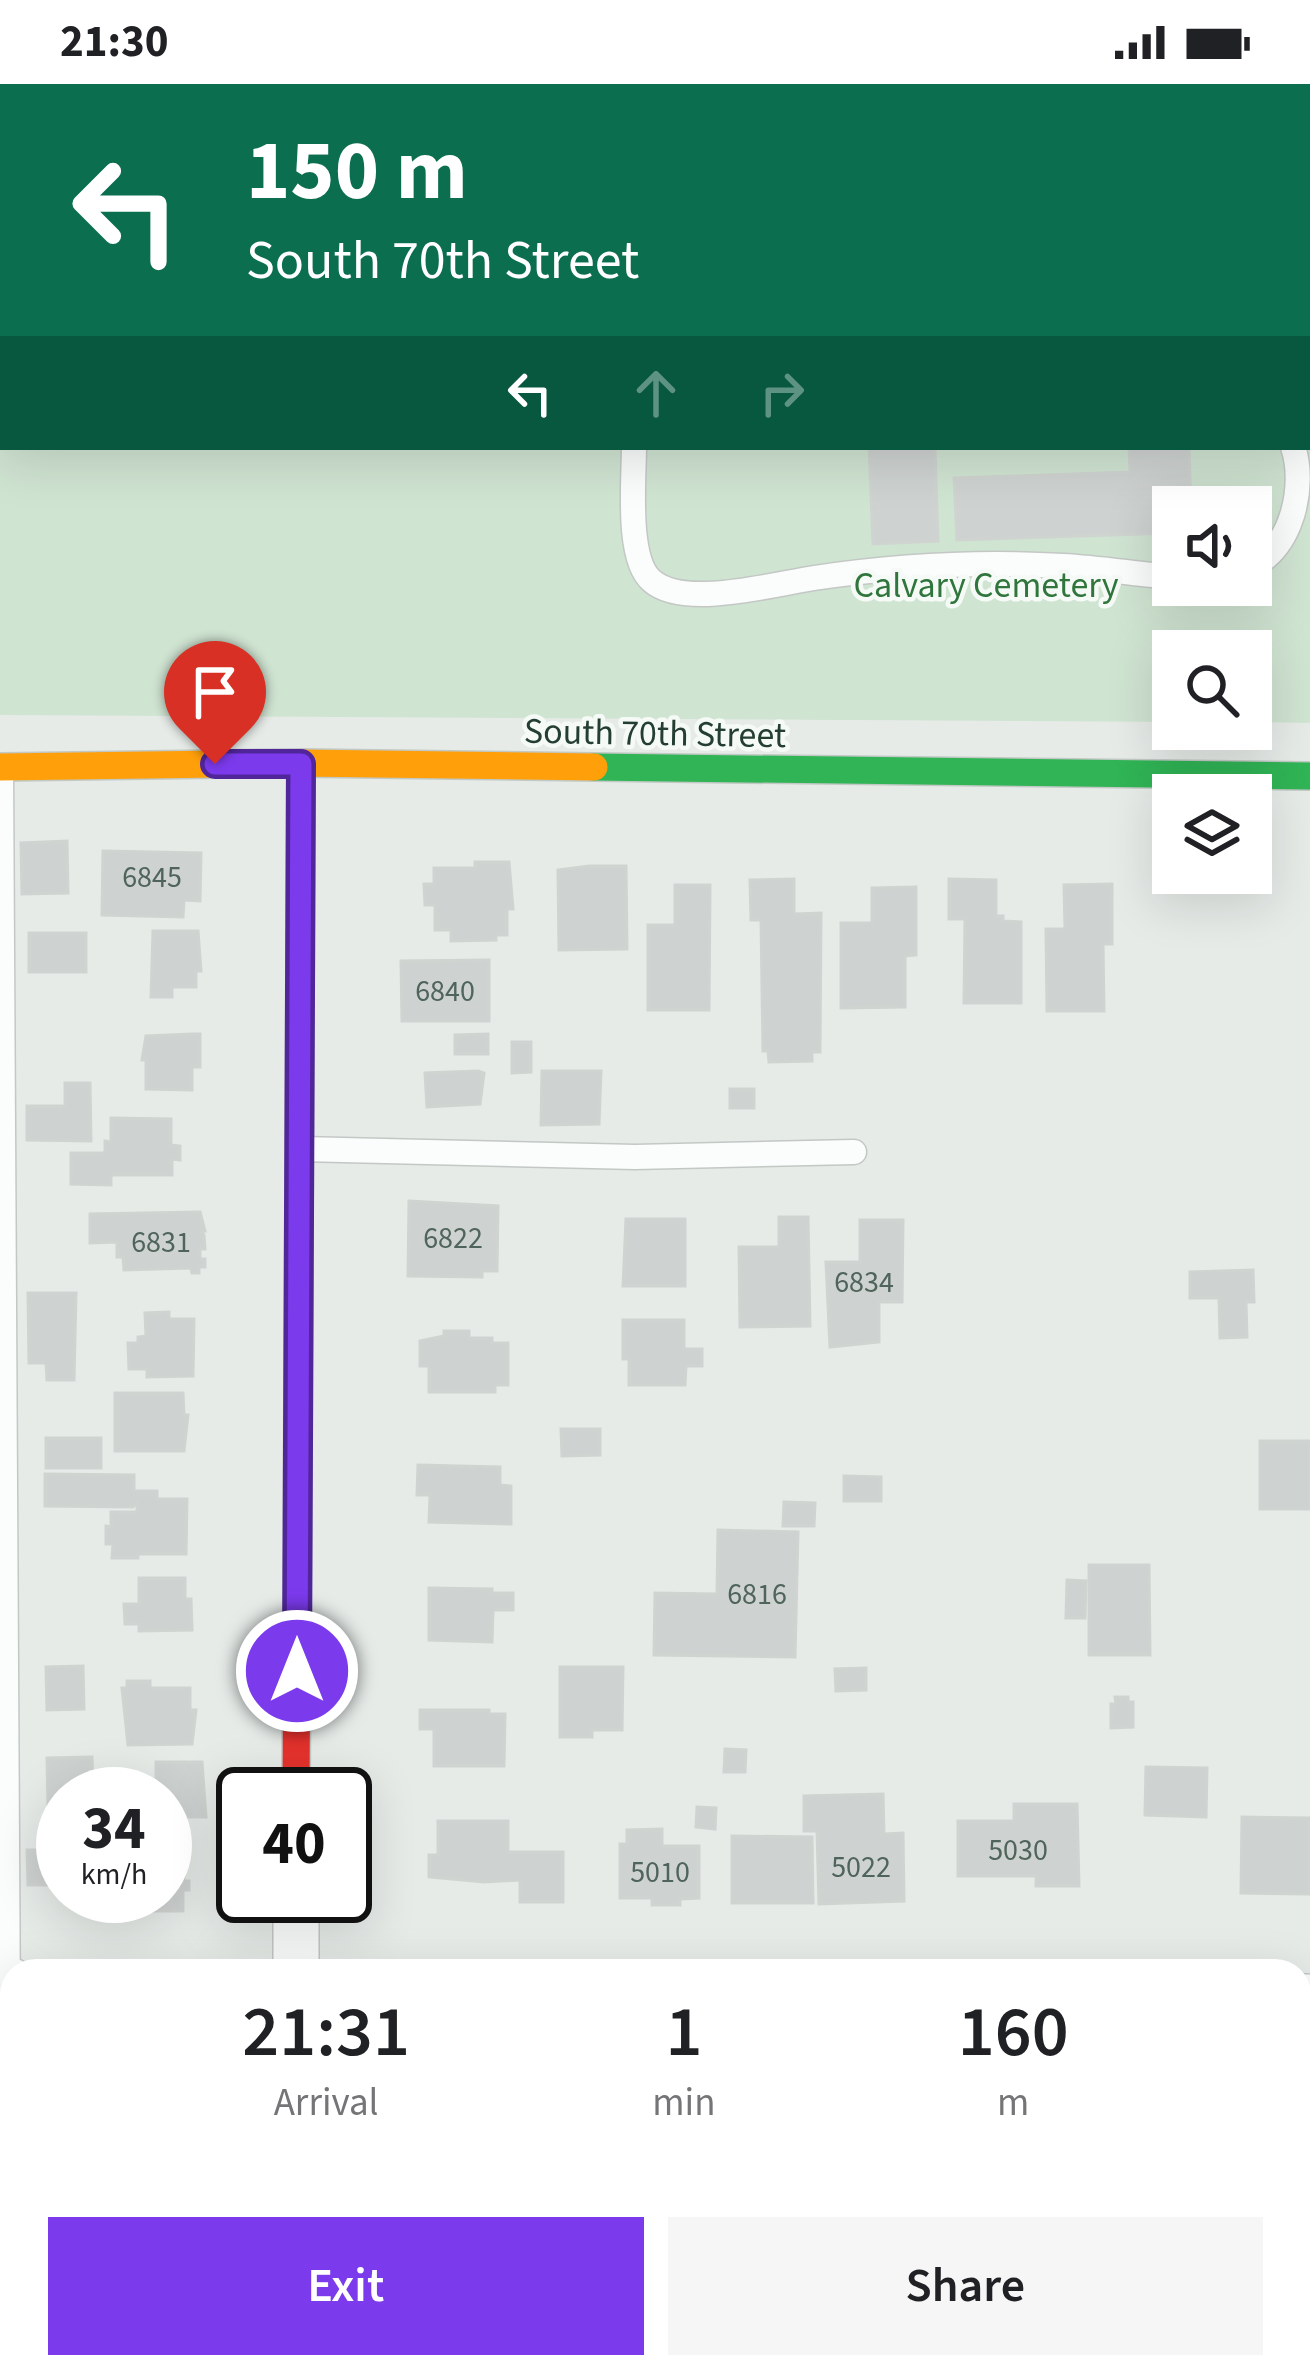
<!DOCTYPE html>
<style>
:root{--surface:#fff;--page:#f6f6f6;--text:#202124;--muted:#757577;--accent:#7c3aed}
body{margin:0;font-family:"Source Sans 3",sans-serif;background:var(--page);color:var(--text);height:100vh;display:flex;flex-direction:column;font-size:45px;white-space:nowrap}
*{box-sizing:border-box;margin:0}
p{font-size:39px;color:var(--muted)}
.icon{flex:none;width:66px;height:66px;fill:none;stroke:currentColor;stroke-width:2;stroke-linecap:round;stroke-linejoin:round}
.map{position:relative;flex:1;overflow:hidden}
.panel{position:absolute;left:0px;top:1875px;width:1311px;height:420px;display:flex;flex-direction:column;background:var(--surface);border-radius:36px 36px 0 0;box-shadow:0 12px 48px #0002}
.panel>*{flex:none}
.banner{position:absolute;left:0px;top:0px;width:1311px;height:366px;box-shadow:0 12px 48px #0002;background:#0b6e4f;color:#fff;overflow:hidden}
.controls{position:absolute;left:1152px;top:402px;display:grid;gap:24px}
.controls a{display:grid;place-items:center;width:120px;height:120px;border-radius:0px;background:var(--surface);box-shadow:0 12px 48px #0002;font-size:60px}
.speed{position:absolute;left:36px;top:1683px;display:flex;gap:24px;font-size:60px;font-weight:700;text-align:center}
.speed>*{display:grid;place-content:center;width:156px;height:156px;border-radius:50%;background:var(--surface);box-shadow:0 12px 48px #0002;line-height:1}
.speed small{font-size:30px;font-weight:400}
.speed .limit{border:6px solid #111;border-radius:18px;background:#fff;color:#111}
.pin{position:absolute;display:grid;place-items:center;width:102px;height:102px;color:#fff;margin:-123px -51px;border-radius:50% 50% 50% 0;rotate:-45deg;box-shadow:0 0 12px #0007}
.pin .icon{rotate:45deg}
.me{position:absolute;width:132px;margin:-66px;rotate:0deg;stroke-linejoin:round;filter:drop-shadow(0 0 9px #0008)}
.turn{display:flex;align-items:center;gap:42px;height:252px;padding:0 48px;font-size:54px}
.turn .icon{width:156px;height:156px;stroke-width:2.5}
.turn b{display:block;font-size:84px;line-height:102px}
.lanes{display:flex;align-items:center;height:114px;padding:0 48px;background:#0003;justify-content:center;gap:60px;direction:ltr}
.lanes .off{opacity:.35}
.eta{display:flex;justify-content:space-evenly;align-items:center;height:204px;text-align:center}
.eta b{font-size:72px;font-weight:600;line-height:84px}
.action{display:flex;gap:24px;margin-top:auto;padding:24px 48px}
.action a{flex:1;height:138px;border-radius:0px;background:var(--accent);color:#fff;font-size:48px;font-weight:600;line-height:138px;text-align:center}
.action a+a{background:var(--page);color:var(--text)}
.status{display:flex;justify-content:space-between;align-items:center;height:84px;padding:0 60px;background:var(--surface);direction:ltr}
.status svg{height:33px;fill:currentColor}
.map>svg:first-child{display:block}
</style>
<div class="status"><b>21:30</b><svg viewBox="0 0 49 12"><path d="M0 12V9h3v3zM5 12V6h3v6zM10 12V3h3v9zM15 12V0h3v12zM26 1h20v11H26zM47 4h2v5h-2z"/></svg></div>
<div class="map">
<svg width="1310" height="2295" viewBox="0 0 1310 2295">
<rect width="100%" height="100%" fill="#e6ebe8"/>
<path fill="#d0e4d2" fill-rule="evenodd" d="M0,0h1310v639l-59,-1v-71h-78v71l-1173,-7zM3,3h1305v360h-1305zM1173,423h78v78h-78z"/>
<g fill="#ced2d0" stroke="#cfd4d1" stroke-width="3">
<path d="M869,363h66l3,94 -65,3z"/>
<path d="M1129,363h60l2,60h-18v26l-216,7 -3,-62 176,-6z"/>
<path d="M67,757l1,52 -46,1 -1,-51z"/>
<path d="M103,767l98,2 -1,48 -16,-1 -1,17 -81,-2z"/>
<path d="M475,778h34l4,47h-6v26h-11v5l-45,1v-11h-16v-25h-10l-1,-21h10v-16h41z"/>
<path d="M589,782h37l1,83 -68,1 -1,-80z"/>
<path d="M794,795v35l27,-1 -1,139h-8v9l-43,1 -1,-11h-5l-2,-131h-10l-1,-40z"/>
<path d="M949,795l47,1v36h7v5l18,1v81h-57l1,-84h-16z"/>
<path d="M1112,800v60h-9l1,67h-57l-1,-82h19l-1,-44z"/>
<path d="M675,801h35l-1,125h-61v-85h27z"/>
<path d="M916,803v68l-11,1v51l-64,1v-85h31v-35z"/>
<path d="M153,847h45l3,40h-5v16h-24v10h-21z"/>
<rect x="29" y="849" width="57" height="39"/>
<path d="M489,876v61h-87l-1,-60z"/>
<path d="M192,950h8v33h-8v23l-46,-1v-29h-4l4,-24z"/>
<path d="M488,950v20h-33v-19z"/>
<path d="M512,958h19v30l-19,1z"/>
<path d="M478,987l6,2 -4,31 -53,3 -2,-34z"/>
<path d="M542,987h59l-2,53 -58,1z"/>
<path d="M65,999h25l1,58 -64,-1v-34h38z"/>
<rect x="730" y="1005" width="24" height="19"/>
<path d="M111,1034l60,1v26l9,1v14l-8,-1v16h-61v10l-40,-1v-31h34v-12l6,1z"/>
<path d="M409,1117l89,5 -1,65h-15v6l-74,-1z"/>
<path d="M200,1128l5,19h-5l4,4 1,14h-5v10h5v8h-6v6h-7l-1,-5 -67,2 -1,-13h-6v-15l-27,1v-29z"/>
<path d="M779,1133h29l2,109 -70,1 -1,-80h40z"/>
<path d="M626,1135h59v67h-62z"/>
<path d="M860,1136h43l-1,82h-23v40l-49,5 -4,-85h34z"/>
<path d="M1253,1186l1,32h-8l1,35 -27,1 -1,-40h-29v-26z"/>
<path d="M28,1209h48l-2,87h-27l-1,-17h-17z"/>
<path d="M169,1228v7h25l-1,57 -46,1v-8h-18l-1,-26h10v-6l8,-1 -1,-23z"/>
<path d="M623,1236h61v29h18v17h-16l-1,19h-56v-26h-6z"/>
<path d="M444,1247h25v7h23v5h16v42h-13v7h-66v-26h-9v-25l24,-5z"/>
<path d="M115,1309h68l1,22h4l-4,36h-69z"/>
<path d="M561,1345h39v26l-38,1z"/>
<rect x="46" y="1354" width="55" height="30"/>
<rect x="1260" y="1357" width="50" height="68"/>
<path d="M418,1381l82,2v18l11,1v38l-82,-2 1,-27h-13z"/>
<path d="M45,1390l89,1v16h23v8h30l-1,55h-48v4h-26l1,-14h-7v-18l5,1v-15h26v-10l-4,5 -88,-1z"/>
<path d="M844,1392l37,1v24h-37z"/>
<path d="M784,1418l31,1 -1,23h-31z"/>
<path d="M718,1446l80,2 -3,125 -141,-2 1,-62 62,1z"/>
<path d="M1089,1481h60l1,90h-61z"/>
<path d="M139,1494h46v21h6l1,31 -53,1v-7h-14l-1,-20h15z"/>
<path d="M1067,1496l19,1 -1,37h-19z"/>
<path d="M429,1504l63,1v4h21v17h-20l-1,32 -63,-2z"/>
<path d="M83,1582l1,43 -37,1 -1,-43z"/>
<path d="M560,1583h63l-1,63h-30v7h-32z"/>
<path d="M866,1584v22l-30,1 -1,-22z"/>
<path d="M127,1597h23v7h40v22h6l-4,34 -64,1 -6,-57h5z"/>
<path d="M1115,1613h13v5h5v25l-22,1v-24h5z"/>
<path d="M420,1626h69v4h16l-1,52h-70v-37h-14z"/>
<path d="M725,1665l21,1 -1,22h-21z"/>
<path d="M92,1673l1,37h-30v12l-15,1 -1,-49z"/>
<path d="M156,1678h46l4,55h-26v7h-15v-30h-9z"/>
<path d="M1146,1683l61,1 -1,49 -61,-2z"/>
<path d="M883,1710l1,40 19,-1 1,68 -85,3 -2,-73h-13v-35z"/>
<path d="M1014,1720h63l2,82h-43v-10h-78v-55h56z"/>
<path d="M697,1723l19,1 -1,21 -19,-2z"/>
<path d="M1242,1733l68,1v76l-69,-1z"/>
<path d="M438,1737h70v31h55v50h-43v-22l-36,2 -55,-5v-22h9z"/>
<path d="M662,1745v17h37v52l-19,1v6h-28v-7h-32v-54h7v-14z"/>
<path d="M732,1752l80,1 1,66h-81z"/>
<path d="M27,1766h36v35h-35z"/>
<path d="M165,1769h19v28h5v9h-6v21h-44l-1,-15h27z"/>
<rect x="68" y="2283" width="41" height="12"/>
<path d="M125,2283h69v9l5,3h-74z"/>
<rect x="820" y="2283" width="54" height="12"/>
</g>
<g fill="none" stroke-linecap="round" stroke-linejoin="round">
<defs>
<g id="lane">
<path d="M637,0v3"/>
<path d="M1187,0l2,3"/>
<path d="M1160,3l5,-3"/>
<path d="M0,302l3,1"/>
<path d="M634,363c0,32 -8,113 18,134 32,28 122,3 162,-3 81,-12 167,-17 249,-12 37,2 73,8 110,11"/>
<path d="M1251,482c41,-16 55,-81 42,-119"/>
<path d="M1,685l9,1610"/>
<path d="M301,1065l334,8 219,-5"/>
<path d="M586,2283v12"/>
</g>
<g id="street">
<path d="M296,1887v-75"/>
<path d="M0,1896l12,1"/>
<path d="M1299,1913h11"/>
<path d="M295,2295v-12"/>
</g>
<g id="fast">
<path d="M594,683l716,9"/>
<path d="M299,1118l2,-439"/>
</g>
<path id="slow" d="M0,683l301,-4 293,4"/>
<path id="jam" d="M296,1710l3,-592"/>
</defs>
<use href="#lane" stroke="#c3c8c5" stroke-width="27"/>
<use href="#street" stroke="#c3c8c5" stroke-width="48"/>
<use href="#fast" stroke="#c2c9c5" stroke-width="30"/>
<use href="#slow" stroke="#c2c9c5" stroke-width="30"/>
<use href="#jam" stroke="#c2c9c5" stroke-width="30"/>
<use href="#lane" stroke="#fbfcfc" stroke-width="24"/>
<use href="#street" stroke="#fbfcfc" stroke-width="45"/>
<use href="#fast" stroke="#30b455" stroke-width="27"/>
<use href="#slow" stroke="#ff9f0a" stroke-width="27"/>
<use href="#jam" stroke="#e5322d" stroke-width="27"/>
</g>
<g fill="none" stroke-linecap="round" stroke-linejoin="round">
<defs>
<path id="route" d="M215,680h86l-4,907"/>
</defs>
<use href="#route" stroke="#51269a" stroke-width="30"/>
<use href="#route" stroke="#7c3aed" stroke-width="21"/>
</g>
<g text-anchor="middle" stroke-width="9" stroke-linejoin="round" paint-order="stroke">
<g font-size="30" fill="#4f645a">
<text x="152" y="803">6845</text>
<text x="445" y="917">6840</text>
<text x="453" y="1164">6822</text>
<text x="161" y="1168">6831</text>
<text x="864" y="1208">6834</text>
<text x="757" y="1520">6816</text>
<text x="1018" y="1776">5030</text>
<text x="861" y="1793">5022</text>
<text x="660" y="1798">5010</text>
</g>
<g font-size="36" fill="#2f753c" stroke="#f5faf6">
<text x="986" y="513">Calvary Cemetery</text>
</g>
<g font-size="36" fill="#243f32" stroke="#f5faf6">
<text transform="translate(655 648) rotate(1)" y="13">South 70th Street</text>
</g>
</g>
</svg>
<div class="controls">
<a><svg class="icon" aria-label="sound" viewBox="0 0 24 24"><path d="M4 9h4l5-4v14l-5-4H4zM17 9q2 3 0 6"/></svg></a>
<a><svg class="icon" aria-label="search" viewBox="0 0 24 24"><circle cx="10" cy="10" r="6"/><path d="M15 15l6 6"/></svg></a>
<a><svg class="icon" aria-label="layers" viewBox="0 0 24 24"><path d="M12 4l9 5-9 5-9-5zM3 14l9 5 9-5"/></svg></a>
</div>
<div class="speed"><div>34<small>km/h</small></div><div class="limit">40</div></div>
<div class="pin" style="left:215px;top:680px;background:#d93025"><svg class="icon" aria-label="arrive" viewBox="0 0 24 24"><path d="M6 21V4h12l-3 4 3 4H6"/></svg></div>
<svg class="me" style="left:297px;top:1587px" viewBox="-20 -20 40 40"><circle r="17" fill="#7c3aed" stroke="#fff" stroke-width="3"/><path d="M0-11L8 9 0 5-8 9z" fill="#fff"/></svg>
<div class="banner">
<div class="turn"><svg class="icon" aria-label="left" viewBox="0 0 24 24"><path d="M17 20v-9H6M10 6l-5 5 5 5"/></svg><div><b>150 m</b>South 70th Street</div></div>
<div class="lanes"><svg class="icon" aria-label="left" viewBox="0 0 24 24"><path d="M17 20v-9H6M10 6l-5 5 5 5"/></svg><svg class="icon off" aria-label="ahead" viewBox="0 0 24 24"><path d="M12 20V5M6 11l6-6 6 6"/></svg><svg class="icon off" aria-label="right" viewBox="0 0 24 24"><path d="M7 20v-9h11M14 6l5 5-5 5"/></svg></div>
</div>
<section class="panel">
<div class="eta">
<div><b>21:31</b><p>Arrival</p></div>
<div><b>1</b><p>min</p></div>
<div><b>160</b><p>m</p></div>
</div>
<div class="action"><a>Exit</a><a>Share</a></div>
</section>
</div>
